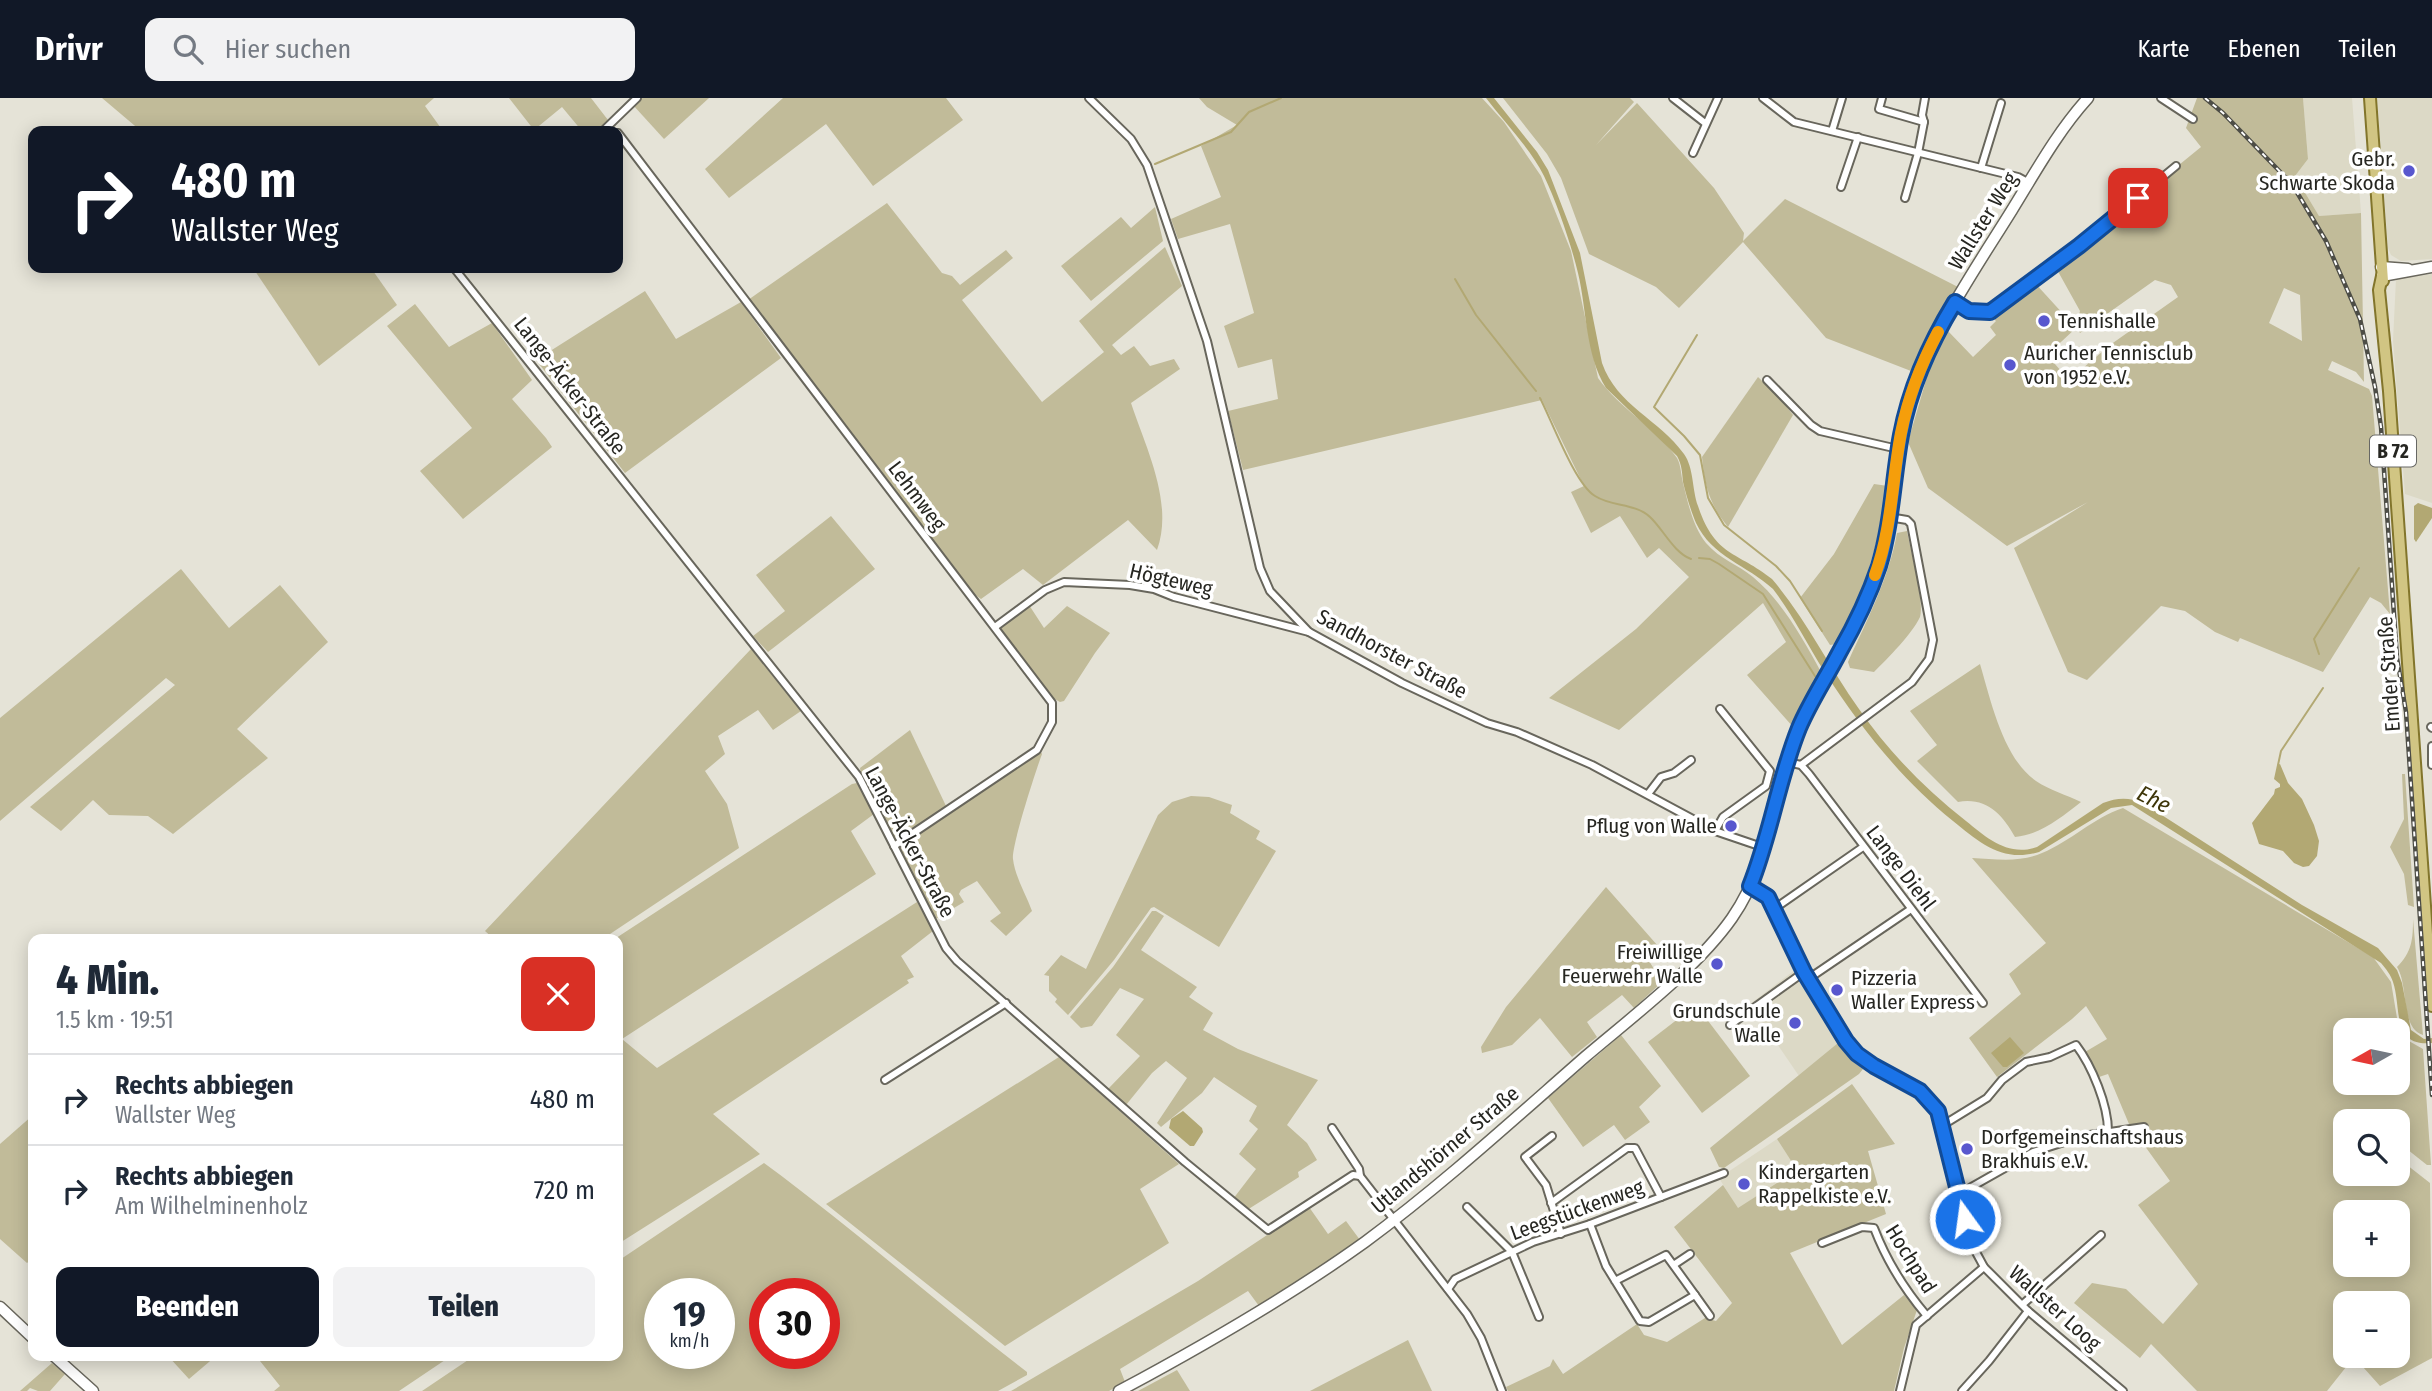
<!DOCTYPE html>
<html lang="de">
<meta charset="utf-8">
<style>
:root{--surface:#fff;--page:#f2f2f3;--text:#1f2937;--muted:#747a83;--line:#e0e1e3;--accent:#111827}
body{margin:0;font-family:"Fira Sans Condensed",sans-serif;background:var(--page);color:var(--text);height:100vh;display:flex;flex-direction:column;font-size:26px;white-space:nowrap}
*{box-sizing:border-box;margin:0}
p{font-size:23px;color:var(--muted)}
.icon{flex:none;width:38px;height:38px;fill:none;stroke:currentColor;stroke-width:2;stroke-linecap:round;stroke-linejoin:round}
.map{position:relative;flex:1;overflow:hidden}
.panel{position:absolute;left:28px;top:836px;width:595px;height:427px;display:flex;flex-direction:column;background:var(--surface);border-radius:14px;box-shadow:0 4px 18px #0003}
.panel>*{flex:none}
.banner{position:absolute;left:28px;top:28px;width:595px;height:147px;border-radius:14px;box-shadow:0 4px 18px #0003;background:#111827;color:#fff;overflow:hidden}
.needle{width:46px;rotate:261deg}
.buttons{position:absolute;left:2333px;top:920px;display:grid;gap:14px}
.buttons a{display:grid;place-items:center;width:77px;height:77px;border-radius:14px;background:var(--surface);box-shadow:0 4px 18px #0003;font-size:35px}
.speed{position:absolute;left:644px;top:1180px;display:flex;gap:14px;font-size:35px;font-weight:700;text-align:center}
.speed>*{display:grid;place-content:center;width:91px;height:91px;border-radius:50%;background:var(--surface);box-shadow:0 4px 18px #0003;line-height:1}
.speed small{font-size:18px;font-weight:400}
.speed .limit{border:10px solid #d22;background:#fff;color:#111}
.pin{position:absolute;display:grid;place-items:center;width:60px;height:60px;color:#fff;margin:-30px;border-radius:14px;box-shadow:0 4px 10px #0006}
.me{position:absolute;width:77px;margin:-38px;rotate:346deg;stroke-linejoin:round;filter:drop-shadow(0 0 5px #0008)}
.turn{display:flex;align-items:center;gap:24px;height:147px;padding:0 28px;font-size:32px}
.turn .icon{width:91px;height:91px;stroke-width:2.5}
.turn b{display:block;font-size:49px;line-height:60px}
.round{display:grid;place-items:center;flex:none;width:74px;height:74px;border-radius:14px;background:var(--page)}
.headline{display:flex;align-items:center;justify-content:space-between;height:119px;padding:0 28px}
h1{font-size:42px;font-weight:800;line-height:52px}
.button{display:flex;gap:14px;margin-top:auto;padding:14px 28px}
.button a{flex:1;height:80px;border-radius:14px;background:var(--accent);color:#fff;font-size:28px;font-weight:800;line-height:80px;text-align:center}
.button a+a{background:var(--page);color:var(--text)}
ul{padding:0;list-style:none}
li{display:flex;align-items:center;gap:21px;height:91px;padding:0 28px;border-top:2px solid var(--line)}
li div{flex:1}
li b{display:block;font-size:26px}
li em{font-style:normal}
header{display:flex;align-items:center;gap:42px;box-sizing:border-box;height:98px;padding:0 35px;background:var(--accent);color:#fff}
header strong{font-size:33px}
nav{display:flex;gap:38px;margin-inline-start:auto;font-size:24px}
.search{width:490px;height:63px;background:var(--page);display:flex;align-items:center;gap:18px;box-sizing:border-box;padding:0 24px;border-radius:14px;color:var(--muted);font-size:26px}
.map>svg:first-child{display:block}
</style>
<header>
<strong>Drivr</strong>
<div class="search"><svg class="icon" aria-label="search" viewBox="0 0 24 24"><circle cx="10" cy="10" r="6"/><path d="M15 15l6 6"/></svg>Hier suchen</div>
<nav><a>Karte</a><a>Ebenen</a><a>Teilen</a></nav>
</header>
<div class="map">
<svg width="2432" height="1293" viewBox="0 0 2432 1293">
<rect width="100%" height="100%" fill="#e5e3d7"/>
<g fill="#dcd9c6">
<path d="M2303,0h49l9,115 -42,3 -24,-40 13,-17z"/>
<path d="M2377,0h55v161l-31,2 -10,-6 -3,-7z"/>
<path d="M2432,176v229l-27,-9 -12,-153 3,-62z"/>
<path d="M1795,872l45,72 -41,34 -49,-72z"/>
<path d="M1777,1041l20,30 -59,40 -19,-31z"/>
</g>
<g fill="#c1bb99" fill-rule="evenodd">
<path d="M102,0h332l-9,8 18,25h-302z"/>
<path d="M509,0h82l17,22 -11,11h-15l-20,-24 -28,23z"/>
<path d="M640,0h69l-45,41 -31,-34z"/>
<path d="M783,0h163l17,22 -90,66 -47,-62 -97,74 -24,-29z"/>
<path d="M1199,0h283l22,24 37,54 30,75 27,127c22,31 57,49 79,80 4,7 4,17 6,25 5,20 10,44 23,60 15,17 31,21 47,34 29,24 50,62 68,95l-17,28 -10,28 -47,-53 39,-33 -23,-39 -144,127 -70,-32 87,-69 53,-52 -30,-29 -12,10 -27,-42 -29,17 -20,-41 13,-6 -42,-86 -299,70 -15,-59 50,-12 -6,-40 -34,9 -14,-42 30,-13 -24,-89 -52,15 -7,-20 50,-22 -20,-51 36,-21 -30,-18z"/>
<path d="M1503,0h127l4,4 -38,43 41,-42 77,85 30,45 -1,8 42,-42 175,89 -49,83 -85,-33 -83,-96 -64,66 -23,-21 -67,-33 -28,-76 -14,-24z"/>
<path d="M2197,0h106l5,61 -13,17 24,40 42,-3 3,169 -8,-10 -24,-11 -4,9 41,19 3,7 18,218 -9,-11 -11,-6 -47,75 -83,-34 -2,4 -23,-10 -30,-21 -24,-5 -74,74 -19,-8 -54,-124 74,-46 -81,44 -79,-58 -20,-46 25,-86 14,-26 26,27 23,-22 -6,-8 6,-6 -6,-6 44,-33 42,46 -29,27 22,25 41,-35 68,-48 -7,-12 -16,-5 -75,53 -4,-7 4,-15 -25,-45 146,-119 -15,-19zM2284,190l16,7 2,46 -33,-18z"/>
<path d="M887,105l55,70 10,3 8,9 46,-35 7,8 -51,42 80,102 62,-50 -25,-31 86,-74 17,39 -70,59 9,10 13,-9 16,20 24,-7 6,10 -49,34c15,45 43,100 26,147l-29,-30 -85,65 -20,-16 -42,30 -7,-5 -226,-294z"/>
<path d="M1155,109l8,34 -72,60 -30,-35 60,-49 10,11z"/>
<path d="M253,170h118l26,37 -78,61z"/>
<path d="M645,193l31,48 65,-37 40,56 -156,115 -89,-113z"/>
<path d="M415,206l34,43 43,-24 40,57 -20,19 34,39 6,9 -89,72 -43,-48 52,-43 -85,-102z"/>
<path d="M1758,279l21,20 14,18 -65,112c-19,-23 -23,-41 -26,-70z"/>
<path d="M1874,386l14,2c-10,56 -23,109 -52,158l-6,1 -30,-47 34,-44z"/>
<path d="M831,418l44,53 -107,83 -15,-16 32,-25 -29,-36z"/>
<path d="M1907,433c3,17 18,73 13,86 -8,17 -32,41 -46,55l-24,-4 -2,-6c19,-42 41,-84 49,-129z"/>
<path d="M181,471l48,59 51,-43 48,57 -91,87 31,29 -95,76 -25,-18 -39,-1 -16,-15 -32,31 -31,-24 145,-122 -9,-7 -166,143v-103z"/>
<path d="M1029,507l15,23 23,-22 43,27 -15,20 -31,48 -4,1 -9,-5 -51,-70 2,-4z"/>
<path d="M751,551l50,62 -28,19 -15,-20 -40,26 7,18 -20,17 22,33 12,44 -138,92h-106l-10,-9z"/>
<path d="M1980,566c11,37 23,94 56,117 13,9 31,14 45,21 -21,16 -39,32 -66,35 -13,-23 -29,-40 -57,-35l-41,-41 20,-16 -27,-34z"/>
<path d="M910,632l36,76 -50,34 -4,-3 -31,-63 -1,-6z"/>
<path d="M1040,652l2,4c-6,16 -31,93 -29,105 2,18 13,35 19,52l-26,25 -16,-15 11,-8 -24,-32 -16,9 -2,4 5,8 -30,18 -36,-70 2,-5z"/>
<path d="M2402,676h3l9,133 -6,-2 -4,-31 -14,-27 14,-28z"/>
<path d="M857,685l17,31 -23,17 25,43 -254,165 35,29 260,-166 16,29 -32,25 13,21 -7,3 2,3 -196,131 47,40 -142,90v-304h-5l239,-156z"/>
<path d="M1191,698l18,1 23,8 -2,8 30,18 -4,8 20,12 -57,96 -65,-40 -3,1 -37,52 -46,55 -13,-13 2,-3 -8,-8v-15l-5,-1 17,-20 25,14 72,-154 14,-13z"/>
<path d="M2123,710l250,149 18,25 9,54 23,13 8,116h-4l-29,-23v-20h-53v52h53v-16l32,25 2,175 -52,28 -26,-29 -27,34h-130l-46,-47 -11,14 -66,-55 18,-20 34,6 37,35 35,-40 -60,-79 32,-24 -41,-57 -21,-50 -9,3 -14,-25 22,-13 -21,-33 -14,13 -75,58 -28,-39 52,-44 -12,-20 37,-31 -74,-85c23,1 48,5 70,-5 29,-12 51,-35 81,-45zM2345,933h53v52h-53zM2345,1115h53v52h-53zM2345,1206h53v52h-53z"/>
<path d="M1606,789l52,59 -12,10 16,26 -28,26 -12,-13 -35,27 10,15 -25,20 -32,-39 -28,27 -30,8 -1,-6 25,-40z"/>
<path d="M1152,813h4l8,5 -23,34 56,37 -8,10 24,16 -10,17 35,19 80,31 -31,45 20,18 10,17 -19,12 1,5 -52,33 -14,-11 23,-30 -17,-15 19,-25 -9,-8 8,-15 -43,-29 -12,16 -41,34 -4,-4 30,-45 -21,-17 -14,12 -26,32 -18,-16 32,-33 -24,-21 28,-36 -24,-11 -28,38 -11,2 -11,-11 43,-50z"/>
<path d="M2413,821l10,116c-23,-7 -14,-49 -26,-68 15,-15 16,-28 16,-48z"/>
<path d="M1696,907l54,71 -48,37 -54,-71z"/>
<path d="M1621,937l40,51 -22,21 11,15 -25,18 -11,-15 -31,22 -35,-49z"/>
<path d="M1838,945l14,18 11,8 -4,5 -135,94 -5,-1 -9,-19z"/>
<path d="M1059,959l120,107 -39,25 29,54 -164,103 -179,-142z"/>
<path d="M1852,986l43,60 -27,7 18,63 -96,39 52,92 62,-50 13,15 -13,38 -10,43h-386l-2,-4 44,-21 3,-7 10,15 74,-50 7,11 23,7 38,-24 11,3 16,-18 -58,-76 49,-42 15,23 59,-38 -20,-31z"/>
<path d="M33,1017v143l-6,5 -27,-24v-95z"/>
<path d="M764,1065c90,66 174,141 263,209v3l-29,16h-576l52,-35h144v-95zM660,1195h59v60h-59zM765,1195h59v60h-59z"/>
<path d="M1309,1109l19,27 18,-13 14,19 -101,66 -11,-15 -128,78 5,13 -16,9h-98l187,-110z"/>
<path d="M1408,1242l24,51h-122z"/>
<path d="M168,1258h48l-27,23z"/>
<path d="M256,1258h195l-52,35h-125l6,-5z"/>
<path d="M52,1265l13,11 -15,17h-12l-8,-3 -3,3h-7z"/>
<path d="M1177,1272l13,21h-52z"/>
</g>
<g fill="#b2a873">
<path d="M1486,0h8l43,54 11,18 32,83 22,110c15,43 57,56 82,91 10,14 8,36 14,52 17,51 39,45 74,73 34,40 57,88 87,130 29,42 66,80 107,112 21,17 42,36 71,26l66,-44c14,-5 25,-6 40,0l159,102 76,43 19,22 5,13 9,47 13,9 8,-1v5c-41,4 -30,-34 -39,-61 -2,-7 -7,-13 -12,-19l-249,-158 -21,3 -72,44c-36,11 -59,-9 -86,-31 -52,-42 -93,-94 -129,-150 -17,-27 -31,-56 -51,-82 -26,-24 -61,-32 -77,-66 -5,-12 -10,-28 -13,-41 -1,-10 -1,-17 -6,-26l-71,-68c-21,-34 -19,-78 -28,-115 -7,-29 -21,-70 -34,-97 -14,-28 -39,-53 -58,-78z"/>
<path d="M2418,405l14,5v10l-16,24 -2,-3v-33z"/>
<path d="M2280,666l8,19 14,16 12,26 5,16 -2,15 -8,10 -6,1 -9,-4 -11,-12 -24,-7 -7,-21 22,-29 1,-5 5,-2v-3l-6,-5 3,-14z"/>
<path d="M2010,939l14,16 -17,14h-4l-12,-14z"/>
<path d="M1183,1013l19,17 1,4 -9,14h-4l-21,-18 2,-9z"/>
</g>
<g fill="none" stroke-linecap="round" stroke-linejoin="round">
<g stroke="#b2a873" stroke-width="2">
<path d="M1155,66l76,-32 18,-20 32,-14"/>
<path d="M1455,181l21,36 60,76"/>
<path d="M1697,237l-43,72 30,29 16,19 8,43 16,27 52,41 14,15 32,50"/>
<path d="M1540,300c12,23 35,86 55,98 17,11 40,7 55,21 13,12 24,36 41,42"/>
<path d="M1699,460l11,1 9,5 44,30 52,82"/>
<path d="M2319,556l-5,-15 45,-71"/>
<path d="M2278,667l3,-14 42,-63"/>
</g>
<defs>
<g id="street">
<path d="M1089,0l42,41 16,26 60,176 53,227 10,23 39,41 93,51 85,40 30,9 75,33 123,66 50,17"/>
<path d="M1673,0l32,25"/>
<path d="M1763,0l31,24 224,55 11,6"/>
<path d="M1882,0l-3,11 45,13"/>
<path d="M2161,0l32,21"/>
<path d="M603,33l34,-33"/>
<path d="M1832,33l10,-33"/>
<path d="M618,35l434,570v19l-15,28 -143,96"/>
<path d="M1693,55l25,-55"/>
<path d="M1981,70l20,-65"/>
<path d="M1841,89l17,-50"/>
<path d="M1905,100l13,-45 6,-31 -2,-7 3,-17"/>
<path d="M454,170l405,509 87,171 11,13 228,201 83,68 85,-55 7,1 107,138 14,24 21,53"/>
<path d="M1955,204l14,9 21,1 89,-66 97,-80"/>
<path d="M1767,282l44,45 9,6 78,18"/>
<path d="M995,529l50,-37 19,-8 66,3 24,4 20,8 135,35"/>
<path d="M2431,629l1,1"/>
<path d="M2432,648v19"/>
<path d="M1787,664l14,3 8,9 174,229"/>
<path d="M1801,667l111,-83 17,-23 4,-19 -22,-116 -4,-4 -18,-3"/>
<path d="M1648,696l13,-17 13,-4 17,-13"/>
<path d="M1715,733l8,-14 43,-31 4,-15 -50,-62"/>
<path d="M1750,788l17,11 37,75 42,69 11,13 17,12 46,25 18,20 33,132 13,24 44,44 95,80"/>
<path d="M1774,811l89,-62"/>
<path d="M1808,881l103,-70"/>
<path d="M1730,927l74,-53"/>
<path d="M885,982l121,-77"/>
<path d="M1943,1027l44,-27 15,-18 24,-18 24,-5 26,-12c16,21 32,60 32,86"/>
<path d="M1332,1030l27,41 1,7"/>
<path d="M1552,1038l-27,21 21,28 15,49"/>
<path d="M1959,1096l74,-42 50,-16 61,-9"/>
<path d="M1551,1105l76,-55h8l26,49"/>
<path d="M1467,1109l45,45 27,65"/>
<path d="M1590,1126l16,42 34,55 9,1 46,-27 -29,-40 -51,26"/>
<path d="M1822,1145l40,-16 12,1c13,34 30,61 53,88"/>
<path d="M1675,1166l15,-10"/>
<path d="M1448,1191l7,-10 78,-37 57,-18 134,-51"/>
<path d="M1695,1197l15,21"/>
<path d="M2023,1206l78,-69"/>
<path d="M1900,1293l16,-66 68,-58"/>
<path d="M1962,1293l27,-30 39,-50"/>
</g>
<g id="secondary">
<path d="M2381,169l27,2"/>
<path d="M2382,178l50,-9"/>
<path d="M0,1209l33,31"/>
<path d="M54,1258l39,35"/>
<path d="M1119,1293c84,-45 168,-93 246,-149 77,-57 148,-122 220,-185 47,-40 112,-89 147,-139 40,-57 41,-128 67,-190 22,-53 57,-98 76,-151 18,-52 16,-106 29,-158 20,-77 67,-143 108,-209 24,-39 46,-79 76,-112"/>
</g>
<g id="primary">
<path d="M2370,0l13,183"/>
<path d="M2382,178l-3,14 10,101 43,615"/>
</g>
</defs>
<use href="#street" stroke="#68665c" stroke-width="10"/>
<use href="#secondary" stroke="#68665c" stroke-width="13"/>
<use href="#primary" stroke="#82752b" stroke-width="14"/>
<use href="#street" stroke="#fff" stroke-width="6"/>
<use href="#secondary" stroke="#fff" stroke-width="10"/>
<use href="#primary" stroke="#d1c583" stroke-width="10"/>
<defs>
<path id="rail" d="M2205,0l18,15 69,71 34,57 34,78 15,68 6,40 16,231 9,54 26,383"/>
</defs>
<use href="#rail" stroke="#4d4d46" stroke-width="4.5"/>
<use href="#rail" stroke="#fff" stroke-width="2" stroke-dasharray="5" stroke-linecap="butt"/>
</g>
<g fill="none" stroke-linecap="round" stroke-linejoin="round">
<defs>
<path id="route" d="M1965,1121l-27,-108 -18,-20 -46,-25 -17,-12 -11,-13 -42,-69 -36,-75 -18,-11c21,-52 28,-106 49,-158 11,-26 27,-50 40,-75 16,-28 30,-57 40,-87 13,-43 14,-88 22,-131 9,-48 29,-92 54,-133l14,9 21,1 89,-66 59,-48"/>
</defs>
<use href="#route" stroke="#114b97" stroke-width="18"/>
<use href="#route" stroke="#1a73e8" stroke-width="12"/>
<path stroke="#f59e0b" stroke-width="12" d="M1875,477c17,-46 17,-95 26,-142 7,-35 20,-69 37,-101"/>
</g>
<g fill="#5857ce" stroke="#fff" stroke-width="2.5">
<circle cx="2409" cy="73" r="7"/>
<circle cx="2044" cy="223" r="7"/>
<circle cx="2010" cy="267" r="7"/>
<circle cx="1731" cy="728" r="7"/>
<circle cx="1717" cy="866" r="7"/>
<circle cx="1837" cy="892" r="7"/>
<circle cx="1795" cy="925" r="7"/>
<circle cx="1967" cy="1051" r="7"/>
<circle cx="1744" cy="1086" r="7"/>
</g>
<g text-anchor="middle" stroke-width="7" stroke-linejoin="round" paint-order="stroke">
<rect fill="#fff" stroke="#676764" stroke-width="2" x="2370" y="337.5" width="46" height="31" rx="5"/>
<g font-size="19" font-weight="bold" fill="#262621">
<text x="2393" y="360">B 72</text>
</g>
<g font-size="21" fill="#262621" stroke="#fff" text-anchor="start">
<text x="2395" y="68" text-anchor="end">Gebr.<tspan x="2395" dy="24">Schwarte Skoda</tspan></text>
<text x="2058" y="230">Tennishalle</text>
<text x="2024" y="262">Auricher Tennisclub<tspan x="2024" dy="24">von 1952 e.V.</tspan></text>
<text x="1717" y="735" text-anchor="end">Pflug von Walle</text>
<text x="1703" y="861" text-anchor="end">Freiwillige<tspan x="1703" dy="24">Feuerwehr Walle</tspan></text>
<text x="1851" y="887">Pizzeria<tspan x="1851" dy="24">Waller Express</tspan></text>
<text x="1781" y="920" text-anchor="end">Grundschule<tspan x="1781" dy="24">Walle</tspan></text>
<text x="1981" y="1046">Dorfgemeinschaftshaus<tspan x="1981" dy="24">Brakhuis e.V.</tspan></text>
<text x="1758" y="1081">Kindergarten<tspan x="1758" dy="24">Rappelkiste e.V.</tspan></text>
</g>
<g font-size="21" fill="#262621" stroke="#fff">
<text transform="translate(1983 123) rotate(-58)" y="7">Wallster Weg</text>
<text transform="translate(570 288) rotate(52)" y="7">Lange-Äcker-Straße</text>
<text transform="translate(917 398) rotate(53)" y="7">Lehmweg</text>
<text transform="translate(1171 482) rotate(13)" y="7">Högteweg</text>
<text transform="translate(1392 556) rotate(28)" y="7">Sandhorster Straße</text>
<text transform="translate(2389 576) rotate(-94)" y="7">Emder Straße</text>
<text transform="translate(910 744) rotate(62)" y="7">Lange-Äcker-Straße</text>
<text transform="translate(1901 770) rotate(53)" y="7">Lange Diehl</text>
<text transform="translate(1445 1052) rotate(-40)" y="7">Utlandshörner Straße</text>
<text transform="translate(1577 1112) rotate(-20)" y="7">Leegstückenweg</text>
<text transform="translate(1911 1161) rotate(58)" y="7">Hochpad</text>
<text transform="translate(2055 1210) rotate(42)" y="7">Wallster Loog</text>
</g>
<g font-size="23" font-style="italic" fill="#3e360a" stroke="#fff">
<text transform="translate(2154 701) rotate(27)" y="8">Ehe</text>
</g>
</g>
</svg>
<div class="buttons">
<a><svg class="needle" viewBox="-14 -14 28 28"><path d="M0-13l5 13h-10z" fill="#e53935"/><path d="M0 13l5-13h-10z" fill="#747a83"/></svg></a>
<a><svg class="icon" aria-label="search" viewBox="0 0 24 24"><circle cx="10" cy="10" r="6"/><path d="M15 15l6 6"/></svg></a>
<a>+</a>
<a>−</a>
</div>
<div class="speed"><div>19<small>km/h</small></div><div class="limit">30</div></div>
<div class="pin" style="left:2138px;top:100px;background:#d93025"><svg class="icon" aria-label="arrive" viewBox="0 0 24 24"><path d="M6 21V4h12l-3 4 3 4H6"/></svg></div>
<svg class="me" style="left:1965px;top:1121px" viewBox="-20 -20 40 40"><circle r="17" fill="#1a73e8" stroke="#fff" stroke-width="3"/><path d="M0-11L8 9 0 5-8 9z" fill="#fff"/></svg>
<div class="banner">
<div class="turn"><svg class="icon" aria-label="right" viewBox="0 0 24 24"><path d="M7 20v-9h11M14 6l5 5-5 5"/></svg><div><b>480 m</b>Wallster Weg</div></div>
</div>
<section class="panel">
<div class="headline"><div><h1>4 Min.</h1><p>1.5 km · 19:51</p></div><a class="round" style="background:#d93025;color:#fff"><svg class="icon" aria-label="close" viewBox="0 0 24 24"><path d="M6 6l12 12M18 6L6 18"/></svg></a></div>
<ul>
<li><svg class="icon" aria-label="right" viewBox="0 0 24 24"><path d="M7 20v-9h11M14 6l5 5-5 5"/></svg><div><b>Rechts abbiegen</b><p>Wallster Weg</p></div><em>480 m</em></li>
<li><svg class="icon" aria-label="right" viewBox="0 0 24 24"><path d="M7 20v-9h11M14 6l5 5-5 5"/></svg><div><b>Rechts abbiegen</b><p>Am Wilhelminenholz</p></div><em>720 m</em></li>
</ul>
<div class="button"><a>Beenden</a><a>Teilen</a></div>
</section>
</div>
